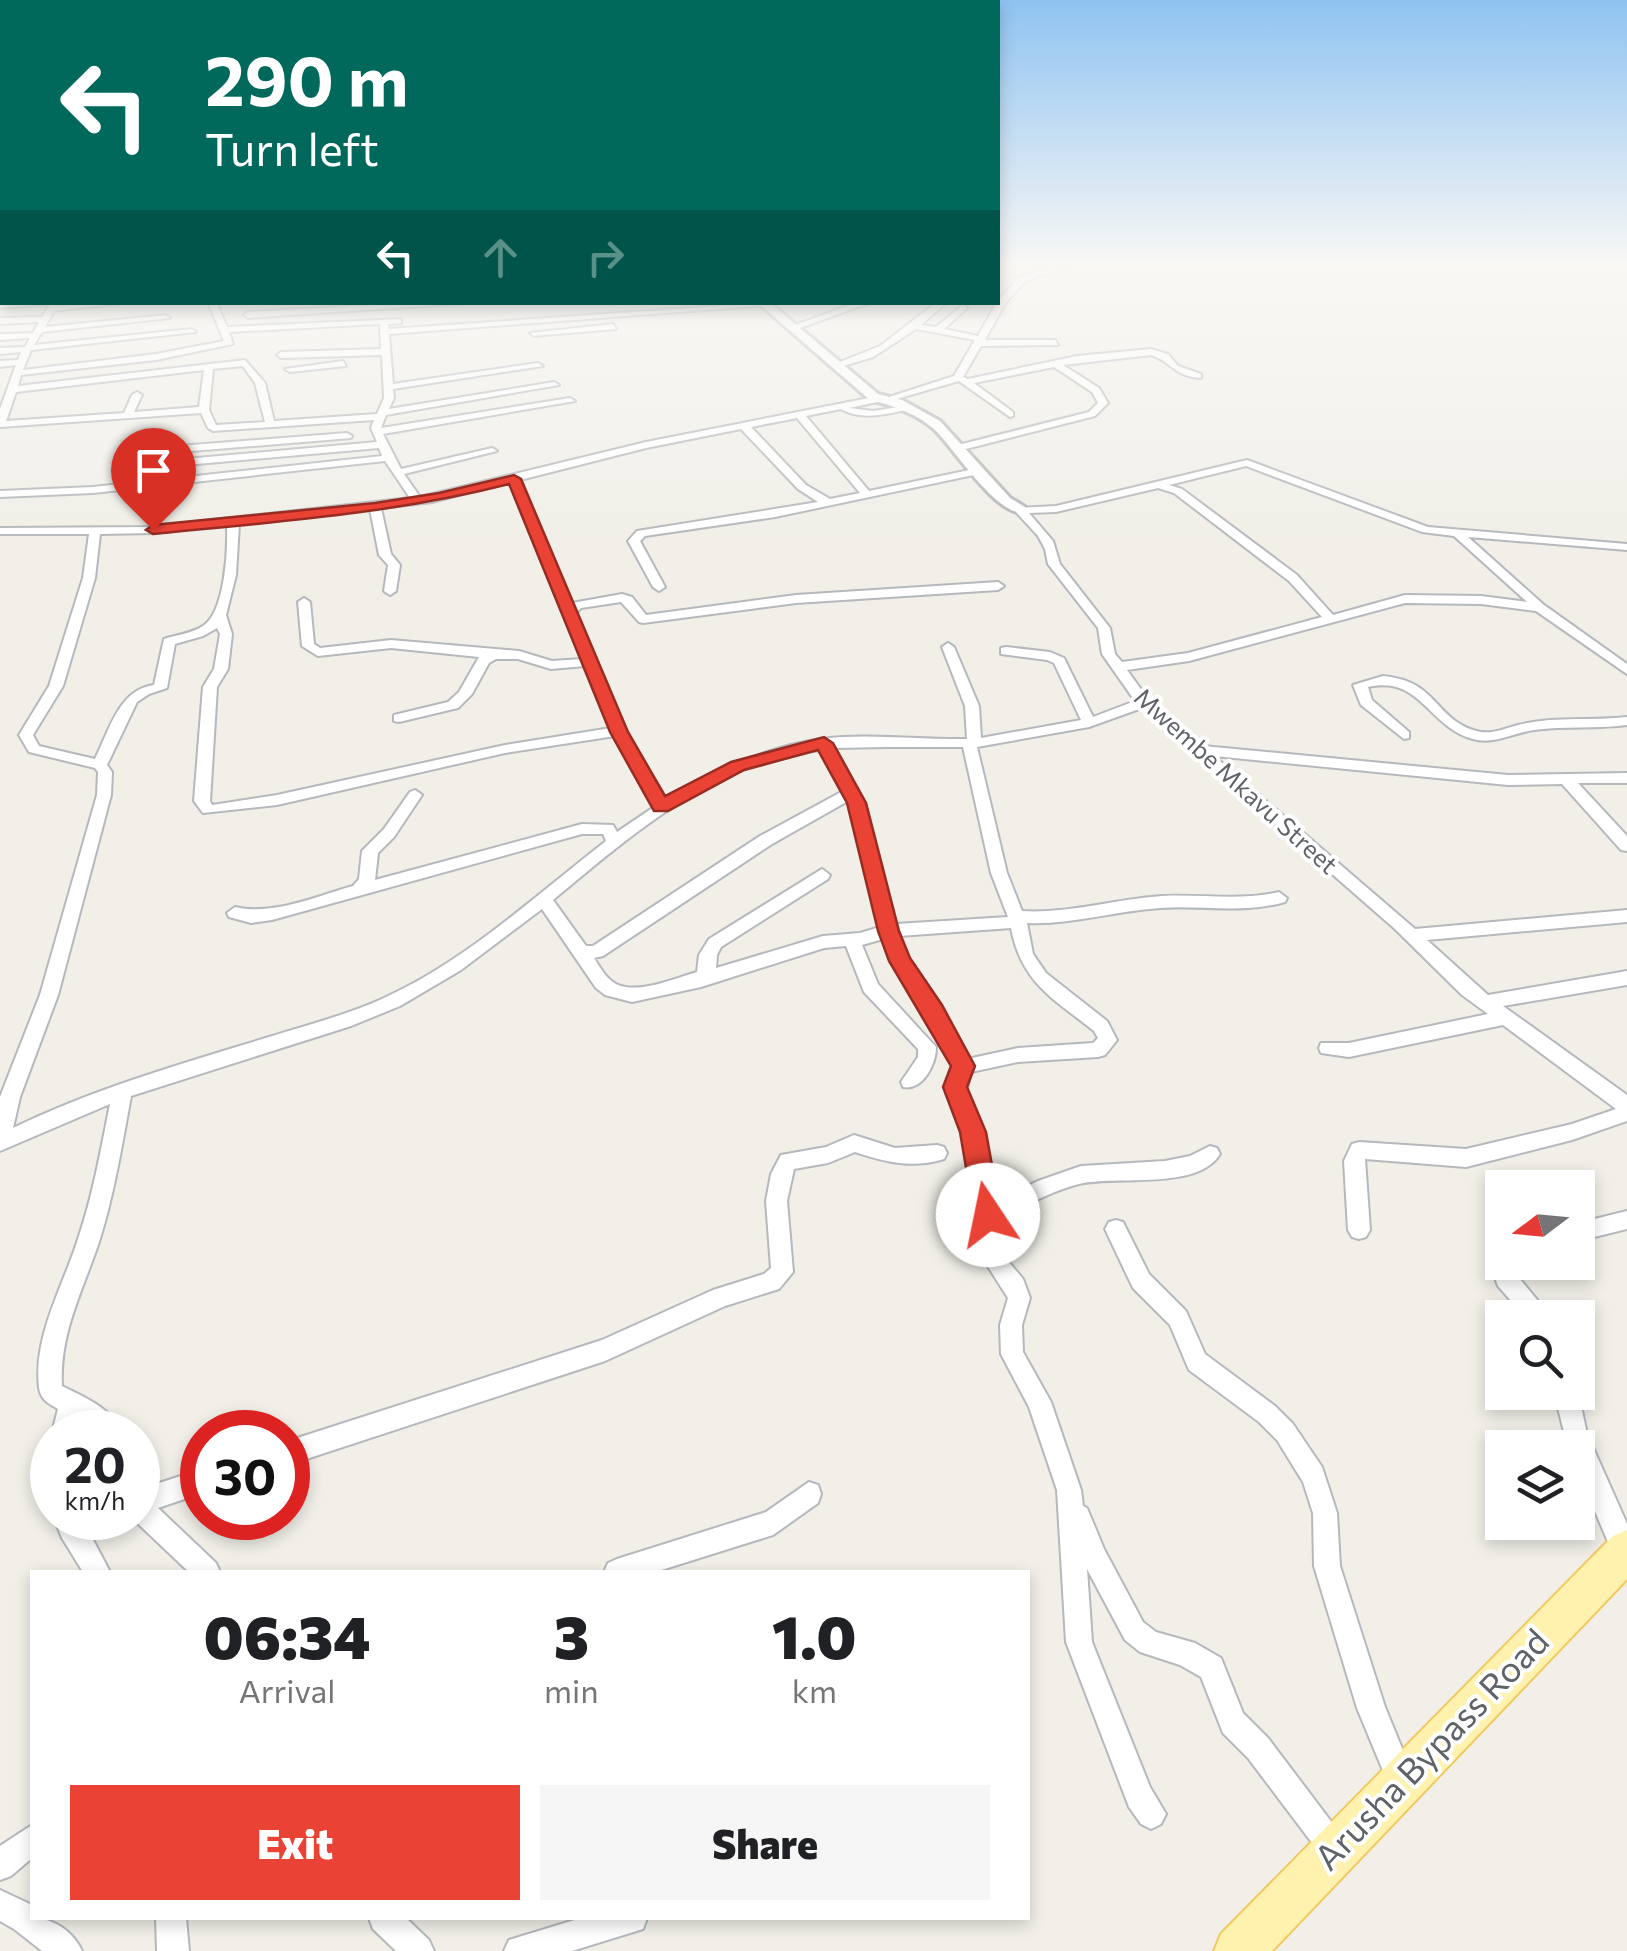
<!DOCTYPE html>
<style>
:root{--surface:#fff;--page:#f6f6f6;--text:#202124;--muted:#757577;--accent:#ea4335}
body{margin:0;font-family:Commissioner,sans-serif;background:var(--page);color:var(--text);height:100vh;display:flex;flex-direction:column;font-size:38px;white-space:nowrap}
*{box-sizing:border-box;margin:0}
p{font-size:32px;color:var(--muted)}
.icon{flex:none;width:55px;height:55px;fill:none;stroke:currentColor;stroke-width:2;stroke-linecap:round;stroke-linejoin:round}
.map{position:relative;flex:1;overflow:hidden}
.side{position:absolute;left:30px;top:1570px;width:1000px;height:350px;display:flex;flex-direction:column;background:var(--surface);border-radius:0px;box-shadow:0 5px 15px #0003}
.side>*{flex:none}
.guide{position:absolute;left:0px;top:0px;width:1000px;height:305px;box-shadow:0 5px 15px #0003;background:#00695c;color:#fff;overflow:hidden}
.needle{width:65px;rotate:254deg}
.tools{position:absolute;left:1485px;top:1170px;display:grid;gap:20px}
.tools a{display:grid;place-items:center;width:110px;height:110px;border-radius:0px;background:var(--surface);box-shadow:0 5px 15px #0003;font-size:50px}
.speed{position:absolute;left:30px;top:1410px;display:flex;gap:20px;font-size:50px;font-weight:700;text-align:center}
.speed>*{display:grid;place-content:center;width:130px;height:130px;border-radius:50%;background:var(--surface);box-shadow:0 5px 15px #0003;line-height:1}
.speed small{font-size:25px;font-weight:400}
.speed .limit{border:15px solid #d22;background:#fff;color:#111}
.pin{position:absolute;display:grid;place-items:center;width:85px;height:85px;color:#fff;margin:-102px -42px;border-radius:50% 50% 50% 0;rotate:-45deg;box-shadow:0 0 10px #0007}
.pin .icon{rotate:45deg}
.me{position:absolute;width:110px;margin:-55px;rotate:349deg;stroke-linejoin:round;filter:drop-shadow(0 0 8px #0008)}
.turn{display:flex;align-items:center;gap:35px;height:210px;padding:0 40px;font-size:45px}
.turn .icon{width:130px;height:130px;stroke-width:2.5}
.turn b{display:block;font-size:70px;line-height:85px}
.lanes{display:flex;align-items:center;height:95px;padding:0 40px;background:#0003;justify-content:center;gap:50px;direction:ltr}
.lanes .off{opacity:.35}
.eta{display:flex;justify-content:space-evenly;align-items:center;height:170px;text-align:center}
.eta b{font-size:60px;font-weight:800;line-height:70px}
.cta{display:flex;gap:20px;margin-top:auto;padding:20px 40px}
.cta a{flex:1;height:115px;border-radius:0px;background:var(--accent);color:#fff;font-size:40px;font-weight:800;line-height:115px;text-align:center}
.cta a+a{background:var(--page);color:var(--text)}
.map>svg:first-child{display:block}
</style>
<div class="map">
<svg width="1627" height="1951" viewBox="0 0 1627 1951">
<rect width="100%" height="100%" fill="#f1efe8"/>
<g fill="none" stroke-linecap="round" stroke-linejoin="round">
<defs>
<g id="minor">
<rect x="0" y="267" width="2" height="3"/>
<path d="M1053,267h13l-41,14 -21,24 -19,35h70l3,5 -77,1 -18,31 5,2 109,-23 74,-7 17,5 10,12 23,8v4c-28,-2 -30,-17 -50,-23l-88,10 36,23 9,15 -13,13 -137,35 -4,-1v-4l135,-34 9,-9 -6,-11 -38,-25 -80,16 39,29v4l-3,1 -51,-36 -73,21v-4l68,-22 21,-36 -59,-11 -43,28 -33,10 -5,-3 45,-18 57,-44h10l-26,23 15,2 28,-23 3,4 -23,21 34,7 19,-34 22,-25z"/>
<rect x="0" y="287" width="2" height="5"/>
<path d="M59,302l-2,4 75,-4 -78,9 -9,16 121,-12 4,3 -128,14 -8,13 158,-16 4,3 -165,18 -8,20 133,-16 68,-13 -16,-39h8l11,25 174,-8v4l-13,1 1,5 376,-26 4,2 -380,29 4,50 145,-21 5,3 -150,23 1,9 -5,11 165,-27 5,3 -173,30 -5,13 189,-30 5,3 -192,33 18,35 91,-21 5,3 -93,23 16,23 226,-55 233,-46 5,3 -2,2 -33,7 24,3 38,-6v4c-24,5 -49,12 -70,0l-35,7 63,75 110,-23 5,3 -1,2 -208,44 -130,19 -5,5 25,46 -6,4 -6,-4 -25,-46 9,-10 181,-29 -20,-13 -57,-60 -95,19 -126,32 52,123 50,-9 10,3 14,18 150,-20 202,-13 6,4 -6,4 -202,13 -153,20 -4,-1 -18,-20 -40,6 -5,5 50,118 39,68c48,-27 101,-52 156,-60 47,-6 98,1 146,0l-2,-33 -23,-59 6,-4 6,4 25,59 2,32 100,-18 -27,-57 -7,-3 -46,-6v-6l5,-1 44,5 14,6 29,59 42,-16 -33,-47 -4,-26 -50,-64 -3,-15 -7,-13 -22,-24v-4l40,-2 191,-46 181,67 199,17v6l-159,-13 76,68 83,59v10l-91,-63 -55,-7 -76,-1 -216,58 -62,9 21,29 55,47 305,29 119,-2v10h-49l49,53v15l-6,-1 -59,-66 -54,1 -294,-29 201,173 212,-19v12l-200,18 61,55 139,-24v14l-124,21 124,89v26l-55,19 -106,27 -101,-8 5,71 -4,7 -7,2 -7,-2 -4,-7 -4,-69 8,-17 7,-2 107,7 106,-25 44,-15 -113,-84 -154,32 -28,-4 -2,-5 2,-5h28l139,-29 -26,-19 -67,-66 -253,-221 -53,19 -112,20 30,126 15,38c47,3 93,-12 140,-15 40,-2 78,5 117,-4l8,6 -2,4c-42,12 -83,3 -125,6 -45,3 -89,17 -133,15l6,31 13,19 61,48 10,19 -12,15 -7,2 -80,5 -47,10 -5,21 17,39 13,69 42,-20 43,-15 84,-5 25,-5 20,-10 7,2 3,6c-22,37 -104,21 -141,30 -28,7 -54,22 -79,35l8,42 15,18 7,19 -8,27 1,27 28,50 30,88 2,16 4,2 17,41 39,73 13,10 39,11 26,15 22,55 25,25 77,102 5,10 -5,10 -10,5 -10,-5 -77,-102 -25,-25 -22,-56 -21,-12 -40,-13 -15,-12 -38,-71 5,73 58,145 16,27 -5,10 -10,5 -10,-5 -12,-17 -63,-165 -9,-152 -28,-83 -28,-53 -1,-29 8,-27 -21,-33 -24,-133 -17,-39 7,-26 -27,-53 -35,-53 -8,-22 -21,6 16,39 58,63c0,17 -13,44 -33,40l-2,-5 17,-25v-8l-54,-57 -18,-46 -22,2 -123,39 -69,15 -27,-7 -9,-7 -54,-79 -81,61 -61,36 -49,20 -220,70c-9,49 -17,99 -32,146 -16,48 -40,92 -37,144 21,11 49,21 59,46h-28l-14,-11 -3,11 -24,1 6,-24c-10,-6 -17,-9 -19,-21 -6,-52 24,-101 39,-149 15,-44 23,-90 32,-135l-110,47v-54l40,-102 57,-200 1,-23 -3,-4 -66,-16 -10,-17 30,-49 34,-108 6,-44h-89v-6l153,-1 257,-29 -25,-37 -292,32 -93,4v-6l93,-4 289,-31 -3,-8 -216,19 -5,-3 5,-3 214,-19 -6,-14 3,-8 -161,11 -5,-3 -7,-15 -201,14v-18l16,-44 -16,2v-6l18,-1 3,-8 -21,2v-6l25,-1 5,-9 -30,2v-6l33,-1 6,-11 -39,2v-6l42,-1 8,-13 -50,4v-4zM380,324l1,25 -100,3 -4,3 4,3 101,-3 2,43 -7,16 -103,7 -9,-38 -20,-23 -227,26 3,-11 135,-15 77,-16 -4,-12zM243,366l12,17 10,39 -49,3 -7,-15 4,-41zM204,370l-5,37 -65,5 8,-17 -5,-3 -5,3 -8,18 -118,8 10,-29zM797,418l63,75 -30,6 -24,-14 -55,-58zM1246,466l176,66 32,4 73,66 -46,-6 -76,-1 -72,20 -36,-40 -115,-86 -13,-4zM510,482l72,177 -30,2 -33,-10 -128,-11 -71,8 -6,-4 -4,-42 -6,-4 -6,4 4,44 16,10 73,-8 88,9 -20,35 -11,10 -54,13v6l5,1 59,-14 14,-14 17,-31 7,-4h22l33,10 34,-3 26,62 -106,17 -228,50 -65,10 -2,-4 7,-114 11,-18 4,-35 -6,-19 10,-40 3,-51 131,-15 9,46 9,10 -4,26 6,4 6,-4 4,-26 -9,-11 -10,-46 51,-6zM1158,488l16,5 115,88 33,36 -134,36 -66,9 -7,-8 -5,-26 -50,-64 -7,-23 -24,-28 27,-1zM227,525c1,25 -2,87 -24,101 -11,7 -26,9 -39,13l-10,46c-35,4 -45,46 -59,74l-56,-13 -6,-11 30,-49 32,-108 5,-44 53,-1zM217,628l3,6 -6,35 -11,18 -9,114 9,12 74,-8 228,-52 110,-17 39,71 -37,25 -4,-7 -31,-1 -207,56 3,-27 16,-16 28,-42 -7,-5 -5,2 -26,37 -22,22 -3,28 -6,7c-36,10 -80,30 -118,21l-8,6 2,4 22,6 21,-3 310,-86h21l3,7c-71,55 -140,120 -222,157 -37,17 -77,27 -115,39 -88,27 -173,51 -256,91l7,-31 38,-102 53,-200 1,-23 -5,-7 30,-63 12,-8 18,-6 8,-44 28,-8zM888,747h75l28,126 17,44 -112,7 -31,-121 -31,-55zM821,750l22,41 -83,45 -167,110h-7l-33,-46c77,-64 163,-140 268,-150zM848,801l32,126 -20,6 -37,3 -107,32 1,-13 4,-8 107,-68 2,-4 -8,-6 -113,70 -10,16 -2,17c-22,6 -59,23 -81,12 -10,-5 -16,-17 -22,-26l9,-2 169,-112zM1011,928c11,56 42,70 83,103l4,7 -5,5 -75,5 -46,10 -7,-3 -25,-49 -32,-47 -9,-23z"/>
<path d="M426,302h57l-235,16 -4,-3 4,-3z"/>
<path d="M858,302h14l-75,27 -7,-2z"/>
<path d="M613,324l3,5 -82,7 -4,-3z"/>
<path d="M343,361l3,5 -56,6 -5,-3z"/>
<path d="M347,433l5,3 -1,2 -172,14 -5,-3 5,-3z"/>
<path d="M1383,676c54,5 50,40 90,54 16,6 30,-1 45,-5 35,-9 73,-4 109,-8v8c-31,4 -63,1 -93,5 -21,3 -40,15 -61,9 -45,-12 -52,-64 -105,-52l4,13 37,32v6l-5,1 -43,-34 -8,-20z"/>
<path d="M854,1135l41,13 42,-3 7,2 3,6 -3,6c-32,10 -58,3 -89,-7l-27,11 -34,6 -7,32 6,71 -14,17 -54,17 -120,55 -317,104v-24l314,-101 111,-50 51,-16 7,-6 -5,-67 5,-27 10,-19 45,-8z"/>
<path d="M1627,1211v18l-49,12v-18z"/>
<path d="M1116,1220l7,2 26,52 37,37 19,43 70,52 18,18 29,43 15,46 3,53 45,141 30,73 -4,10 -10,4 -10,-4 -34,-82 -43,-142 -1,-53 -10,-31 -26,-42 -18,-18 -70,-52 -19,-45 -37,-37 -28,-59 4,-7z"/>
<path d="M1502,1239v23h9l4,11 37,45h-26l-28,-32 -11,-31 7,-13z"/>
<path d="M1554,1392h24l9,42 40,90v40l-11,-3 -38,-90v-23h-10z"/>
<path d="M202,1469v24l-44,15 58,55 4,9h-31l-57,-54h6v-28z"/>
<path d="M809,1482l9,3 3,9 -3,9 -45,32 -118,37h-51l4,-9 9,-4 149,-47z"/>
<path d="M54,1518h57l-3,9 -18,7 20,38h-27l-21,-34z"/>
<path d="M32,1825v33l-21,18 -11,4v-34z"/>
<path d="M0,1890l32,15v13c21,0 41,13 50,33h-40l-28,-22 -14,-8z"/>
<path d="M156,1918h30l3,33h-32z"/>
<path d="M369,1918h37l23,22 5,11h-38l-23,-22z"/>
<path d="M581,1918h66l-4,11 -71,22h-68l5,-11z"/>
</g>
<path id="tertiary" d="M757,302h12l109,92 24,6 38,21 70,77 15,9v6c-30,2 -69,-63 -91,-84 -17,-15 -42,-24 -64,-29z"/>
<path id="primary" d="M1627,1530v49l-355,372h-58l7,-17 392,-398z"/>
</defs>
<use href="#minor" stroke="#b5b8bc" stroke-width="4"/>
<use href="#tertiary" stroke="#b5b8bc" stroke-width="6"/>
<use href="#primary" stroke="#f2c960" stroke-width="4"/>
<use href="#minor" fill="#fff" fill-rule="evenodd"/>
<use href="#tertiary" fill="#fff" fill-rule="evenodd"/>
<use href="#primary" fill="#fff2af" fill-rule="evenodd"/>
</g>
<linearGradient id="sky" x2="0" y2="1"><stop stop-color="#8fc3f1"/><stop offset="0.49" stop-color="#f9f8f5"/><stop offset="1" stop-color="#f9f8f5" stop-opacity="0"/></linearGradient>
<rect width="1627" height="540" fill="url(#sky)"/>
<path fill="#ea4335" stroke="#982c22" stroke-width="2.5" d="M514,475l7,4 107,253 37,64 66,-34 93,-25 9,6 33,60 33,128 11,27 32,47 33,61 -8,21 19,45 15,83 -4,8 -9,4 -10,-4 -4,-8 -14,-83 -17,-45 8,-21 -62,-105 -11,-30 -31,-128 -29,-53 -74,20 -76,41h-14l-44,-79 -101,-248c-117,30 -236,38 -356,50l-7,-4 7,-5 222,-22 64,-10z"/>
<g text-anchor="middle" stroke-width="8" stroke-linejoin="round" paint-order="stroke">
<g font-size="25" fill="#5f6368" stroke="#fff">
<text transform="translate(1236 781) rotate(42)" y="9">Mwembe Mkavu Street</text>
</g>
<g font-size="35" fill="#5f6368" stroke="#fff">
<text transform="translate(1432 1750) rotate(-46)" y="12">Arusha Bypass Road</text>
</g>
</g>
</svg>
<div class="tools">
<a><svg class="needle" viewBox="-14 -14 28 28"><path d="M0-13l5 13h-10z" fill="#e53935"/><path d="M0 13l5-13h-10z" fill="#757577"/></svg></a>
<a><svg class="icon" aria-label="search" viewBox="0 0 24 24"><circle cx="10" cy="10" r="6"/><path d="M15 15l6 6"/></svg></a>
<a><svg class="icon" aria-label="layers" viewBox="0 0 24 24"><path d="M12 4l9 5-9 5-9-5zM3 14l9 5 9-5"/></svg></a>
</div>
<div class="speed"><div>20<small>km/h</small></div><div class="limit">30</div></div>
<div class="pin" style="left:153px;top:530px;background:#d93025"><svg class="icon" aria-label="arrive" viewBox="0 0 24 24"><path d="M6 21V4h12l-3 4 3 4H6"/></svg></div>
<svg class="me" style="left:988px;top:1215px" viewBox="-20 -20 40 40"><circle r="19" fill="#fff"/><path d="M0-13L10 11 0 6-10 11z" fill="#ea4335"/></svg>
<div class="guide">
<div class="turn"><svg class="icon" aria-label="left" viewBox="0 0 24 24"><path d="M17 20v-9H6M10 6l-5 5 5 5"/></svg><div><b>290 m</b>Turn left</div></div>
<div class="lanes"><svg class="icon" aria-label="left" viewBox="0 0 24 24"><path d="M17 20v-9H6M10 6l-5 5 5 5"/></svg><svg class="icon off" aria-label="ahead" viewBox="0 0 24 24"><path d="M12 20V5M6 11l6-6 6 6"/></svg><svg class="icon off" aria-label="right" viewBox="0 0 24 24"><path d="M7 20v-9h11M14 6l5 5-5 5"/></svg></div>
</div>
<section class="side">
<div class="eta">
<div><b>06:34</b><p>Arrival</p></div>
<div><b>3</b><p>min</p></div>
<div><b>1.0</b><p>km</p></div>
</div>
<div class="cta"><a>Exit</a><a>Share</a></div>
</section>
</div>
